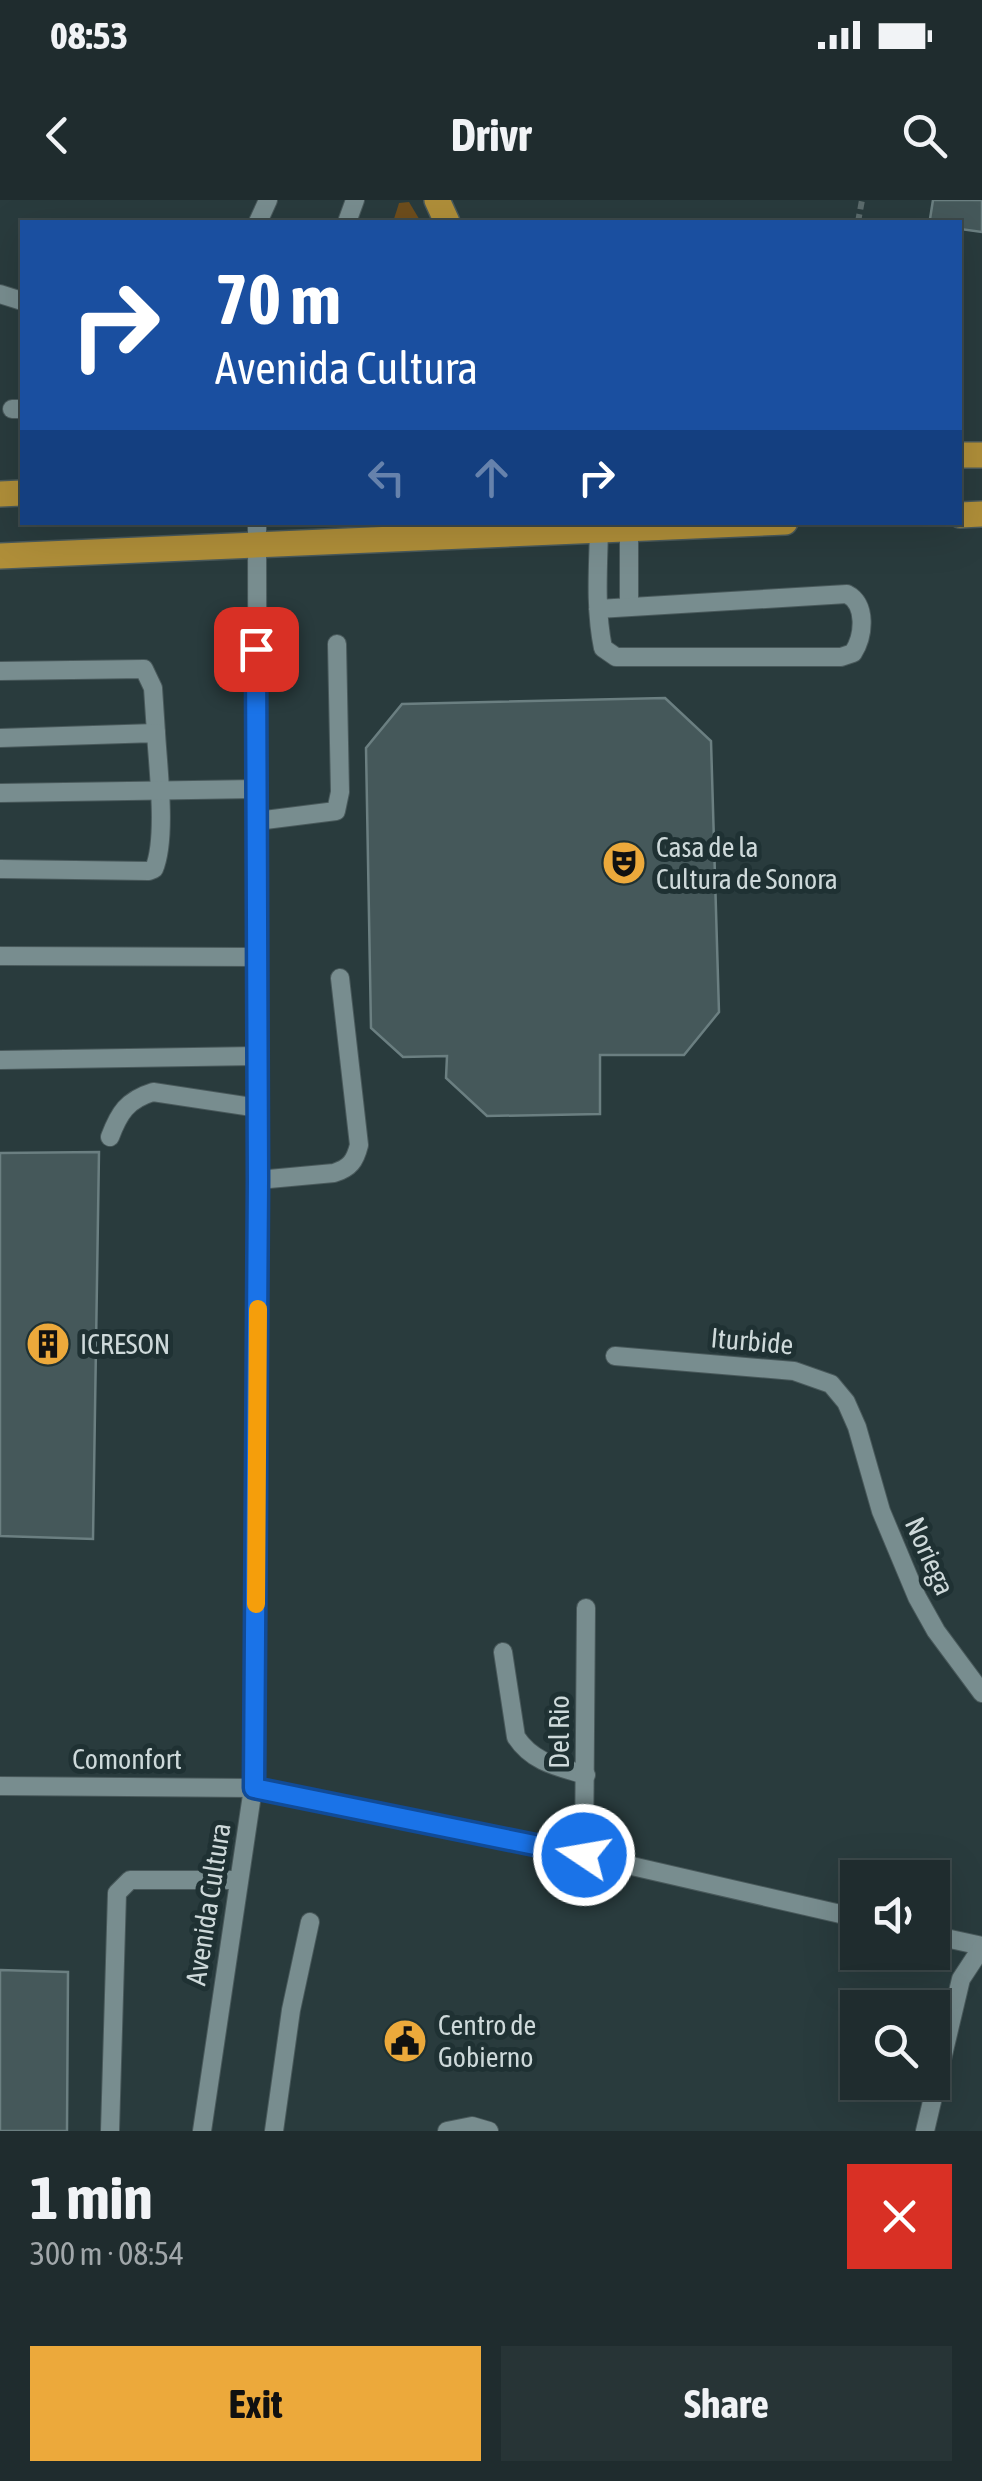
<!DOCTYPE html>
<meta charset="utf-8">
<style>
:root{--surface:#1f2c2e;--page:#273436;--text:#f1f3f6;--muted:#a1a7aa;--line:#3c484a;--accent:#eca93b}
body{margin:0;font-family:"Asap Condensed",sans-serif;background:var(--page);color:var(--text);height:100vh;display:flex;flex-direction:column;font-size:38px;white-space:nowrap}
*{box-sizing:border-box;margin:0}
p{font-size:32px;color:var(--muted)}
.icon{flex:none;width:55px;height:55px;fill:none;stroke:currentColor;stroke-width:2;stroke-linecap:round;stroke-linejoin:round}
.map{position:relative;height:1931px;overflow:hidden}
.details{display:flex;flex-direction:column;background:var(--surface);flex:1}
.details>*{flex:none}
.top-card{position:absolute;left:20px;top:20px;width:942px;height:305px;border-radius:0px;box-shadow:0 10px 40px #0002,0 0 0 2px var(--line);background:#1a4fa0;color:#fff;overflow:hidden}
.tools{position:absolute;left:840px;top:1660px;display:grid;gap:20px}
.tools a{display:grid;place-items:center;width:110px;height:110px;border-radius:0px;background:var(--surface);box-shadow:0 10px 40px #0002,0 0 0 2px var(--line);font-size:50px}
.pin{position:absolute;display:grid;place-items:center;width:85px;height:85px;color:#fff;margin:-42px;border-radius:20px;box-shadow:0 5px 15px #0006}
.me{position:absolute;width:110px;margin:-55px;rotate:282deg;stroke-linejoin:round;filter:drop-shadow(0 0 8px #0008)}
.turn{display:flex;align-items:center;gap:35px;height:210px;padding:0 30px;font-size:45px}
.turn .icon{width:130px;height:130px;stroke-width:2.5}
.turn b{display:block;font-size:70px;line-height:85px}
.lanes{display:flex;align-items:center;height:95px;padding:0 30px;background:#0003;justify-content:center;gap:50px;direction:ltr}
.lanes .off{opacity:.35}
.round{display:grid;place-items:center;flex:none;width:105px;height:105px;border-radius:0px;background:var(--page)}
.summary{display:flex;align-items:center;justify-content:space-between;height:170px;padding:0 30px}
h1{font-size:60px;font-weight:700;line-height:75px}
.button{display:flex;gap:20px;margin-top:auto;padding:20px 30px}
.button a{flex:1;height:115px;border-radius:0px;background:var(--accent);color:#111;font-size:40px;font-weight:700;line-height:115px;text-align:center}
.button a+a{background:var(--page);color:var(--text)}
.status{display:flex;justify-content:space-between;align-items:center;height:70px;padding:0 50px;background:var(--surface);direction:ltr}
.status svg{height:28px;fill:currentColor}
header{display:flex;justify-content:space-between;align-items:center;height:130px;padding:0 30px;background:var(--surface);font-size:45px;font-weight:700}
.map>svg:first-child{display:block}
</style>
<div class="status"><b>08:53</b><svg viewBox="0 0 49 12"><path d="M0 12V9h3v3zM5 12V6h3v6zM10 12V3h3v9zM15 12V0h3v12zM26 1h20v11H26zM47 4h2v5h-2z"/></svg></div>
<header><svg class="icon" aria-label="back" viewBox="0 0 24 24"><path d="M15 5l-7 7 7 7"/></svg>Drivr<svg class="icon" aria-label="search" viewBox="0 0 24 24"><circle cx="10" cy="10" r="6"/><path d="M15 15l6 6"/></svg></header>
<div class="map">
<svg width="982" height="1931" viewBox="0 0 982 1931">
<rect width="100%" height="100%" fill="#293b3d"/>
<path fill="#6d4d1c" d="M409,2l12,20h-28l6,-19z"/>
<g fill="#45585a" stroke="#6b7f81" stroke-width="2.5">
<path d="M933,0h49v32l-22,-3v-7h-21l-9,-3z"/>
<path d="M665,498l46,43 8,271 -35,43h-84v59l-113,2 -41,-38 1,-22 -44,1 -32,-29 -5,-280 36,-44z"/>
<path d="M99,952l-6,387 -93,-3v-383z"/>
<path d="M0,1770l68,2 -1,159h-67z"/>
</g>
<g fill="none" stroke-linecap="round" stroke-linejoin="round">
<defs>
<g id="minor">
<path d="M258,22l10,-22"/>
<path d="M347,22l8,-22"/>
<path d="M0,94l22,7"/>
<path d="M12,209h10"/>
<path d="M629,329v78"/>
<path d="M598,409l249,-15c20,10 17,42 6,59l-12,4h-225l-13,-9c-8,-39 -5,-79 -4,-118"/>
<path d="M0,471l144,-2 9,19 3,45"/>
<path d="M0,538l156,-5c2,35 11,105 -2,136l-5,2 -149,-2"/>
<path d="M0,593l257,-4"/>
<path d="M257,621l79,-10 4,-19 -3,-148"/>
<path d="M0,756l257,1"/>
<path d="M0,860l258,-4"/>
<path d="M110,937c9,-24 17,-37 43,-45l105,16"/>
<path d="M258,980l76,-7c16,-5 21,-12 25,-28l-19,-167"/>
<path d="M615,1156l179,15 37,13 15,18 11,25 24,84 36,86 19,34 46,62"/>
<path d="M503,1452l13,85c17,26 43,30 70,38"/>
<path d="M0,1586l253,2 331,67 274,63"/>
<path d="M584,1655l2,-247"/>
<path d="M932,1735l50,11"/>
<path d="M110,1931l7,-238 13,-13h109"/>
<path d="M202,1931l51,-343 5,-608 -1,-658"/>
<path d="M274,1931l17,-121 19,-88"/>
<path d="M447,1931l25,-5 17,5"/>
<path d="M925,1931l36,-152 21,-32"/>
</g>
<g id="major">
<path d="M437,0l10,22"/>
<path d="M960,255h22"/>
<path d="M0,294l22,-1"/>
<path d="M960,315l22,-1"/>
<path d="M0,356l785,-34"/>
</g>
</defs>
<use href="#minor" stroke="#49595b" stroke-width="20"/>
<use href="#major" stroke="#49595b" stroke-width="28"/>
<path stroke="#5b6b6c" stroke-width="6" stroke-dasharray="8 5" stroke-linecap="butt" d="M858,22l4,-22"/>
<use href="#minor" stroke="#788d8f" stroke-width="18"/>
<use href="#major" stroke="#af8e39" stroke-width="25"/>
</g>
<g fill="none" stroke-linecap="round" stroke-linejoin="round">
<defs>
<path id="route" d="M256,449l2,531 -4,608 330,67"/>
</defs>
<use href="#route" stroke="#114b97" stroke-width="25"/>
<use href="#route" stroke="#1a73e8" stroke-width="18"/>
<path stroke="#f59e0b" stroke-width="18" d="M256,1404l2,-295"/>
</g>
<defs>
<symbol id="theatre-disc" viewBox="-11 -11 22 22"><circle r="9.5" fill="#eca93b" stroke="#1f3133"/><path d="M-5-5.5Q0-4 5-5.5V0Q5 5 0 6Q-5 5-5 0ZM-3.3-2.5H-1v1.5H-3.3ZM1-2.5H3.3v1.5H1ZM-2.8 1Q0 5.5 2.8 1Z" fill="#111"/></symbol>
<symbol id="building-disc" viewBox="-11 -11 22 22"><circle r="9.5" fill="#eca93b" stroke="#1f3133"/><path d="M-4-6H4V6H1V3H-1V6H-4ZM-2.5-4.3h1.7v1.8h-1.7ZM.8-4.3h1.7v1.8H.8ZM-2.5-1h1.7V.8h-1.7ZM.8-1h1.7V.8H.8Z" fill="#111"/></symbol>
<symbol id="civic-disc" viewBox="-11 -11 22 22"><circle r="9.5" fill="#eca93b" stroke="#1f3133"/><path d="M-.6-6.5H3V-4.5H.6V-3L4-1V1h2V6H-6V1h2V-1L-.6-3ZM-1.2 2.5V6h2.4V2.5Z" fill="#111"/></symbol>
</defs>
<g fill-rule="evenodd">
<use href="#theatre-disc" x="599" y="638" width="50" height="50"/>
<use href="#building-disc" x="23" y="1119" width="50" height="50"/>
<use href="#civic-disc" x="380" y="1816" width="50" height="50"/>
</g>
<g text-anchor="middle" stroke-width="10" stroke-linejoin="round" paint-order="stroke">
<g font-size="28" fill="#ced9da" stroke="#1f3133" text-anchor="start">
<text x="656" y="657">Casa de la<tspan x="656" dy="32">Cultura de Sonora</tspan></text>
<text x="80" y="1154">ICRESON</text>
<text x="438" y="1835">Centro de<tspan x="438" dy="32">Gobierno</tspan></text>
</g>
<g font-size="28" fill="#ced9da" stroke="#1f3133">
<text transform="translate(752 1141) rotate(5)" y="10">Iturbide</text>
<text transform="translate(930 1356) rotate(66)" y="10">Noriega</text>
<text transform="translate(559 1532) rotate(-90)" y="10">Del Rio</text>
<text x="127" y="1569">Comonfort</text>
<text transform="translate(208 1704) rotate(-81)" y="10">Avenida Cultura</text>
</g>
</g>
</svg>
<div class="tools">
<a><svg class="icon" aria-label="sound" viewBox="0 0 24 24"><path d="M4 9h4l5-4v14l-5-4H4zM17 9q2 3 0 6"/></svg></a>
<a><svg class="icon" aria-label="search" viewBox="0 0 24 24"><circle cx="10" cy="10" r="6"/><path d="M15 15l6 6"/></svg></a>
</div>
<div class="pin" style="left:256px;top:449px;background:#d93025"><svg class="icon" aria-label="arrive" viewBox="0 0 24 24"><path d="M6 21V4h12l-3 4 3 4H6"/></svg></div>
<svg class="me" style="left:584px;top:1655px" viewBox="-20 -20 40 40"><circle r="17" fill="#1a73e8" stroke="#fff" stroke-width="3"/><path d="M0-11L8 9 0 5-8 9z" fill="#fff"/></svg>
<div class="top-card">
<div class="turn"><svg class="icon" aria-label="right" viewBox="0 0 24 24"><path d="M7 20v-9h11M14 6l5 5-5 5"/></svg><div><b>70 m</b>Avenida Cultura</div></div>
<div class="lanes"><svg class="icon off" aria-label="left" viewBox="0 0 24 24"><path d="M17 20v-9H6M10 6l-5 5 5 5"/></svg><svg class="icon off" aria-label="ahead" viewBox="0 0 24 24"><path d="M12 20V5M6 11l6-6 6 6"/></svg><svg class="icon" aria-label="right" viewBox="0 0 24 24"><path d="M7 20v-9h11M14 6l5 5-5 5"/></svg></div>
</div>
</div>
<section class="details">
<div class="summary"><div><h1>1 min</h1><p>300 m · 08:54</p></div><a class="round" style="background:#d93025;color:#fff"><svg class="icon" aria-label="close" viewBox="0 0 24 24"><path d="M6 6l12 12M18 6L6 18"/></svg></a></div>
<div class="button"><a>Exit</a><a>Share</a></div>
</section>
